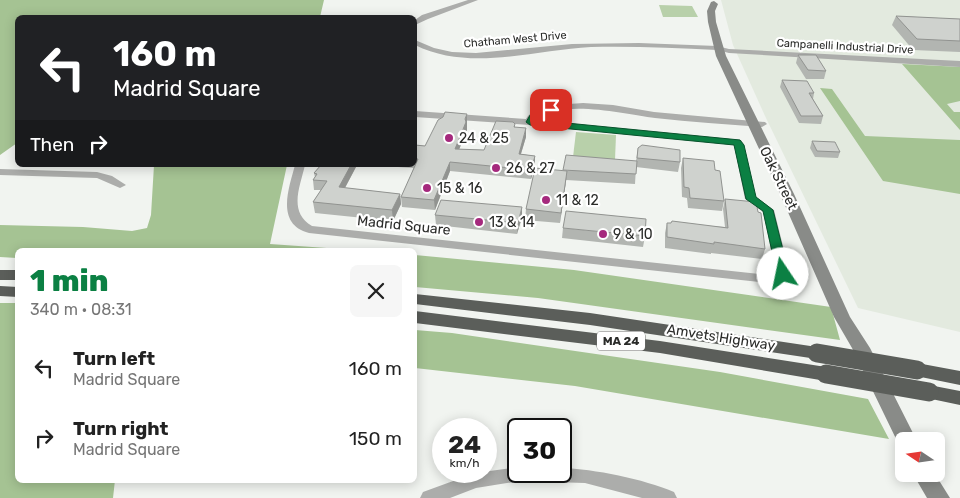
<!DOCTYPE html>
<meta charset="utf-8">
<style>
:root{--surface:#fff;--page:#f6f6f6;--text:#222;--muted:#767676;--accent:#0b8043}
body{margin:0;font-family:Rubik,sans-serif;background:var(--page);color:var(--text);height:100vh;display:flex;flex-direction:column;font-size:19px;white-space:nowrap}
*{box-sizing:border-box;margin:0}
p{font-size:16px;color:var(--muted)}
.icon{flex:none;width:28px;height:28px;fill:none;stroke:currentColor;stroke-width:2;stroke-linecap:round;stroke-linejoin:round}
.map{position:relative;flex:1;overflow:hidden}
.sheet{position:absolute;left:15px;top:248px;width:402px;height:235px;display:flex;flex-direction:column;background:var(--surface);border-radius:8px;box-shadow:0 2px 12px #0003}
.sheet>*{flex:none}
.hud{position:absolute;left:15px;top:15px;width:402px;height:152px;border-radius:8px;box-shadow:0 2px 12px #0003;background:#202124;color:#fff;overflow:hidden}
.needle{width:32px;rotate:283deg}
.controls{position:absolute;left:895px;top:432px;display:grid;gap:10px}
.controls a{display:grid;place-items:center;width:50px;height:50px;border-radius:8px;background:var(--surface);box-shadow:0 2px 12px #0003;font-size:25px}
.speed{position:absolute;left:432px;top:418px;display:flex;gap:10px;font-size:25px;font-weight:700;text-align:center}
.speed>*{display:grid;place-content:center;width:65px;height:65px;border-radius:50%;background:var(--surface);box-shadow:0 2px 12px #0003;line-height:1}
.speed small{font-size:12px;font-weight:400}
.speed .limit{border:2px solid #111;border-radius:8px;background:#fff;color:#111}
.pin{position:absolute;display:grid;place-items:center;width:42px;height:42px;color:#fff;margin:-21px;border-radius:10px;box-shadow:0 2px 8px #0006}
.me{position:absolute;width:55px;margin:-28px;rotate:349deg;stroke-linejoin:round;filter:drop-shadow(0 0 4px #0008)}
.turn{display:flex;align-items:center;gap:18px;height:105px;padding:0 15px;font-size:22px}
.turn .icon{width:65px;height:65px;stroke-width:2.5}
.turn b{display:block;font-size:35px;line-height:42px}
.then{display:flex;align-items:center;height:48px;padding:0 15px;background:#0003;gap:10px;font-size:19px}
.round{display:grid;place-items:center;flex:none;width:52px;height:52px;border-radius:8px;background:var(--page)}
.headline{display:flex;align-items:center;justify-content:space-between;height:85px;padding:0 15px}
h1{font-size:30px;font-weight:800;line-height:38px;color:var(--accent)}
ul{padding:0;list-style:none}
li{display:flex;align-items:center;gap:15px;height:70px;padding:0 15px}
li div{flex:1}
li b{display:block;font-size:19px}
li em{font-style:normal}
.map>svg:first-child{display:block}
</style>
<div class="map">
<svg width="960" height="498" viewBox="0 0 960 498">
<rect width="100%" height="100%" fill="#f1f4f0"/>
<path fill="#e3eadf" d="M721,0h239v332l-102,-24 -93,-192 -32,-71z"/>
<g fill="#b8d0aa">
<path d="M659,5l33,1 6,11h-35z"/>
<path d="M576,132l40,3 -1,25 -42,-3z"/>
</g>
<g fill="#a5c393">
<path d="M0,0h324l-4,17 -302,1 -1,125 -17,12z"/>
<path d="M902,64l58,3v34l-13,3 7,8h6v18z"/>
<path d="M820,88l12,1 33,47 95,4v54l-77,-13z"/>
<path d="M154,165h133l-17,79 85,6h-337l-1,8 -17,-1v-32l83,2 49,4 15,-3 4,-13z"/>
<path d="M415,255l159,15 257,37 9,33 -302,-42 -123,-11z"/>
<path d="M0,303h17l1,177h97l-2,18h-113z"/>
<path d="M415,330l37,3 268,39 148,27 21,40 -314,-53 -160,-18z"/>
</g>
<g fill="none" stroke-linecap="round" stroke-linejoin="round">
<g fill="#acadab" fill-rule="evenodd">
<path d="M468,0h10l-50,19 -13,6v-5l7,-5z"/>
<path d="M415,40l19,8 18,4 24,1 96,-9 67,-1 78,3 12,3 231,12v6l-231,-14 -12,-3c-42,-2 -84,-4 -126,-3 -57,3 -122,25 -176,-2z"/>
<path d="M583,103l30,2 41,7 111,10 2,2 -5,3c-36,-3 -71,-5 -107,-9 -31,-4 -94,-20 -119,2l205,20 3,5 12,52 18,13 16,64c-6,8 -12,9 -21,9l-460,-50c-34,-9 -20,-45 -14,-68h10c-5,22 -17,47 7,61l457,49 7,-2 -13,-61 -18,-13 -11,-54 -204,-20 -115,-8v-6l111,8c9,-16 41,-14 57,-16z"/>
<path d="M0,169l97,3 15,4 14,9 -6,3 -23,-10 -97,-3z"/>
<path d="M519,467v4h42v-3c34,1 82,11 113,24l3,6h-35l-57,-15 -65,-2 -44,7 -26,10h-30l3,-6 52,-19z"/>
</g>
<g fill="#898b88" fill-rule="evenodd">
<path d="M714,1l4,3 -3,7 1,11 10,34 68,138 56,123 20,31 47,93h-13v7l-4,-1 -48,-99 -18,-31 -54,-123 -64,-138 -8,-34 -1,-11 4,-9z"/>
<path d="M913,474h22l15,24h-23z"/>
</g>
<g fill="#5b5e5a" fill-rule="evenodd">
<rect x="0" y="270" width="18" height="10"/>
<path d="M0,286l18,1v10l-18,-1z"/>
<path d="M415,294l175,19 227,34 6,2 3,4 -3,4 -6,2 -227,-34 -175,-21z"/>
<path d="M415,311l245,30 166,26 6,2 3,5 -3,5 -6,2 -166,-28 -245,-30z"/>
<path d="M917,363l43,8v14l-49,-10 -3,-5 3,-5z"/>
<path d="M929,385l31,6v14l-38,-8 -2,-5 2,-5z"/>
</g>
<g stroke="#5b5e5a" stroke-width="19">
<path d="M817,353l100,17"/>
<path d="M826,374l103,18"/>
</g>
</g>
<g fill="#b2b5b1">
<path d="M896,16l64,3v33l-47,-2 -21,-25z"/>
<path d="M798,55l28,16 -2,8h-18l-10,-16z"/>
<path d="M782,80l32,13 -1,6 10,17 -2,8 -22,-1 -19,-36z"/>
<path d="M467,114v17l-8,18 25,1 31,-26v3l11,10 -5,17 14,2v10l-4,13 -81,-8 -15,39 -33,-3 -1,-10 13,-29 -48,-3h49v-20l10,1z"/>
<path d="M812,141l28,11 -2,6 -23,-1 -5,-9z"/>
<path d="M638,148l42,14 -2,10 -42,-5 -1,17 -69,-4 -6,43 -35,-3 1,-11 37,-38 73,-10z"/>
<path d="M683,158l32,12 9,31 -2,10 -34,-3 -1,-10 -5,-1 -1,-29z"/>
<path d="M321,165h36l-12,23 55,6 1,10 -8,17 -78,-8 -2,-11 8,-12h-7l-1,-10 2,-3 -1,-4z"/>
<path d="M725,199l40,50 -3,10 -51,-6v1l-46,-6v-15l2,-10 58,4 -2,-18z"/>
<path d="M435,215l87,2 -5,17 -81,-9z"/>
<path d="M563,228l82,8 -2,11 -81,-9z"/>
</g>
<g fill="#919390">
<path d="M467,114v17l-12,28v-10z"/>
<path d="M526,128v9l-8,26 1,-9z"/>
<path d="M535,156v10l-4,13v-9z"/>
<path d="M450,162v9l-15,39 -1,-10z"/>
<path d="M351,165h6l-17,32 -1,-10z"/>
<path d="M567,171l-1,10 -6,42 1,-10z"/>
<path d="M400,194l1,10 -8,17 -1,-11z"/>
<path d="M522,207v10l-5,17 1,-11z"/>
</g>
<g fill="#cfd2ce" stroke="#919390">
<path d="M896,16l64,3v22l-43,-2z"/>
<path d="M798,55h18l10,16 -18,-1z"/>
<path d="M782,80l25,1 7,12h-5l14,23h-22z"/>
<path d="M445,112l22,2 -2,5 1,3 -11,27 29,1 12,-29 17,1 2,2 -1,3 12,1 -7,26 16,2 -4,14 -81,-8 -16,38 -33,-3 17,-38h-3v-14l10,1 13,-26 5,-3z"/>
<path d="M812,141l23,1 5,10 -23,-1z"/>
<path d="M642,145l38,5v12l-43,-4 1,-10z"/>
<path d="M566,155l71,6 -1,13 -73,-4z"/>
<path d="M683,158l31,3 1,9 5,1 4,30 -34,-3 -1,-10 -5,-1z"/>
<path d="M321,165h30l-12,22 61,7 -8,16 -79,-8 14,-21 -14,-1 4,-6 -3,-1z"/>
<path d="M535,168l32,3 -6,42 -35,-4z"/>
<path d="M725,199l31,3 2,10 3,1 4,36 -51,-7v2l-47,-7v-14h4l1,-2 56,7z"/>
<path d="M441,200l81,7 -4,16 -83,-8z"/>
<path d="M566,211l80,8 -1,17 -82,-8z"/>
</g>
<path fill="#0b8043" stroke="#07532c" d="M551,107l3,1v3l-16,5 -2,4 204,20 4,5 12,52 17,13 16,64 -2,3 -4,1 -6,-4 -14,-63 -17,-12 -12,-54 -204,-20 -4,-3 6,-10z"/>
<g fill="#a5297d" stroke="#fff" stroke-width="2">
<circle cx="449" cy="138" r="5"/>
<circle cx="496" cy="168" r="5"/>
<circle cx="427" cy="188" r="5"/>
<circle cx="546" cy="200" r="5"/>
<circle cx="479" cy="222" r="5"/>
<circle cx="603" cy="234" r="5"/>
</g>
<g text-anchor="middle" stroke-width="4.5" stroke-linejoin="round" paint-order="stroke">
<g font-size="11" fill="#2a2b29" stroke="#fff">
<text transform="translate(515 39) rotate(-5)" y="4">Chatham West Drive</text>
<text transform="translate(845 46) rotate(3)" y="4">Campanelli Industrial Drive</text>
</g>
<rect fill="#fff" stroke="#6a6b69" stroke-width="1" x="597" y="331.5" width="48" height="19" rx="4"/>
<g font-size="12" font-weight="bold" fill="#2a2b29">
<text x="621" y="345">MA 24</text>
</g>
<g font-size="14" fill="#2a2b29" stroke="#fff" text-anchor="start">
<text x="459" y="143">24 &amp; 25</text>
<text x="506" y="173">26 &amp; 27</text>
<text x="437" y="193">15 &amp; 16</text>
<text x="556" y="205">11 &amp; 12</text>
<text x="489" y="227">13 &amp; 14</text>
<text x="613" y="239">9 &amp; 10</text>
</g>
<g font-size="14" fill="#2a2b29" stroke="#fff">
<text transform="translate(779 178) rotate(64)" y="5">Oak Street</text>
<text transform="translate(404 225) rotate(6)" y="5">Madrid Square</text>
<text transform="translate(721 337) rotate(9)" y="5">Amvets Highway</text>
</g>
</g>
</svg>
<div class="controls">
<a><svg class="needle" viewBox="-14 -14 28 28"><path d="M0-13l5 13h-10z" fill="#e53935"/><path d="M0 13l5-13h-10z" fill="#767676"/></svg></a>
</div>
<div class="speed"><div>24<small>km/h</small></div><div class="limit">30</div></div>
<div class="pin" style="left:551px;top:110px;background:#d93025"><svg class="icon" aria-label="arrive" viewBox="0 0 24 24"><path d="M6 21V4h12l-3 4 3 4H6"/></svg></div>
<svg class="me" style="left:783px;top:274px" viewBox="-20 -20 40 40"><circle r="19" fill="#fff"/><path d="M0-13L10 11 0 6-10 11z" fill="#0b8043"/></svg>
<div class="hud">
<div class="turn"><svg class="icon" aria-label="left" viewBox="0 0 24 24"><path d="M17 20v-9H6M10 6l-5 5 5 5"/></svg><div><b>160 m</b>Madrid Square</div></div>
<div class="then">Then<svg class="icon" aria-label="right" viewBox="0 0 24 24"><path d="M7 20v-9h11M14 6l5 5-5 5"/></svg></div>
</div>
<section class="sheet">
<div class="headline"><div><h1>1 min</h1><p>340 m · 08:31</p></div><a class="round"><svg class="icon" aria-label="close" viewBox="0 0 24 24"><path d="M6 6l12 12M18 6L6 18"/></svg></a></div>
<ul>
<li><svg class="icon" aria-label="left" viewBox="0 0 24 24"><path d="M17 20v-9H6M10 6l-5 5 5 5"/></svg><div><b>Turn left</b><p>Madrid Square</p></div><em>160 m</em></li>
<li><svg class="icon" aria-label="right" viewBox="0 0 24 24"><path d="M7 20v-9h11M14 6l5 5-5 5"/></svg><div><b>Turn right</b><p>Madrid Square</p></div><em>150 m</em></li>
</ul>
</section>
</div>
